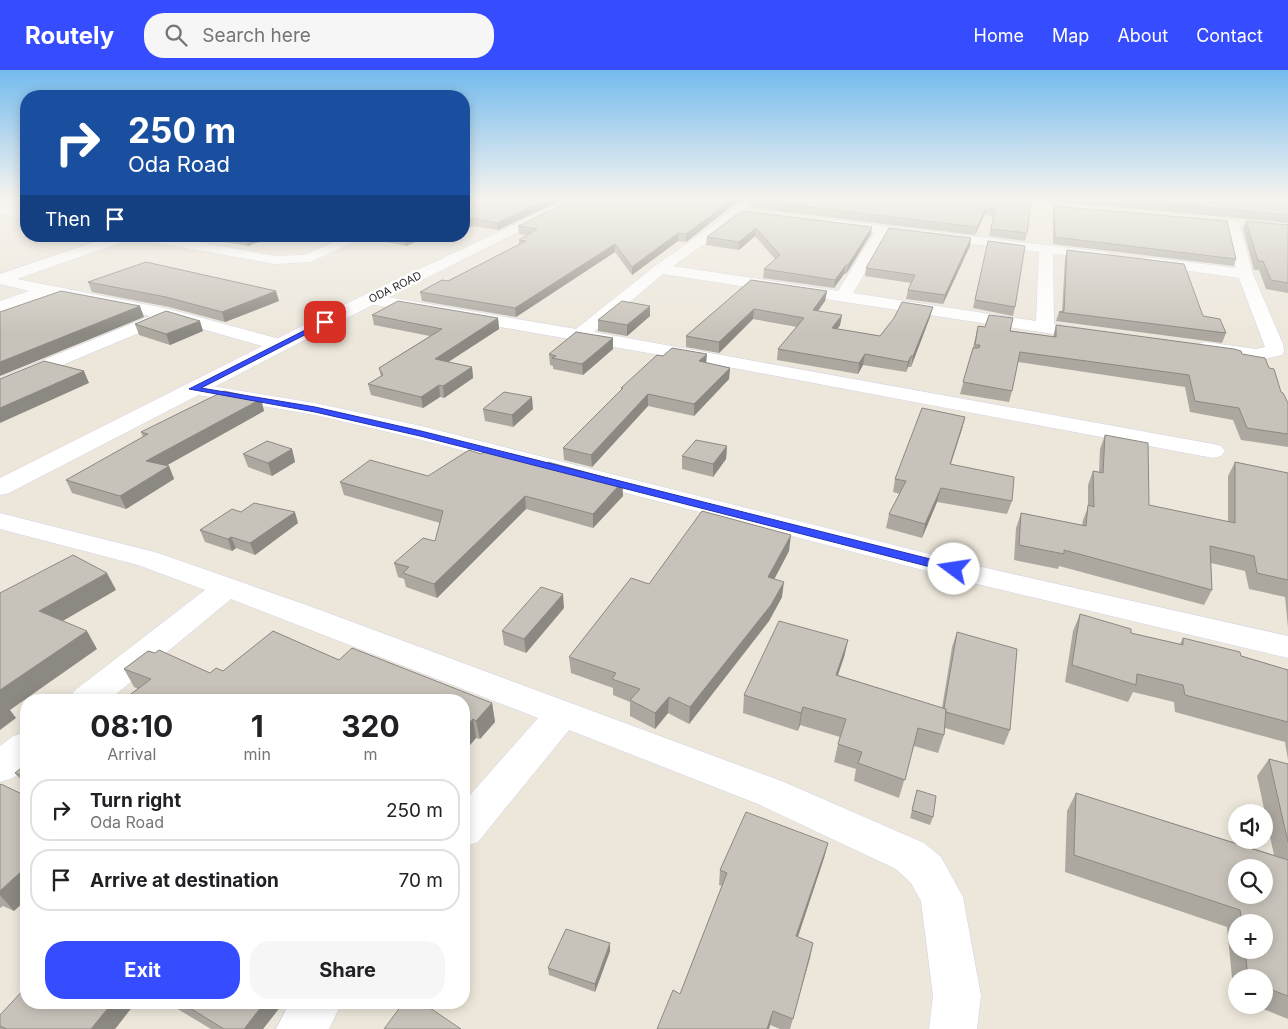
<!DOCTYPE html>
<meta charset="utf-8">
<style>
:root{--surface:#fff;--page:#f6f6f6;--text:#202124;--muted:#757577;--line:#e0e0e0;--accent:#364cff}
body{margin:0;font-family:Inter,sans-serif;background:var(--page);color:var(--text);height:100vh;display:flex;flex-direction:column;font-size:19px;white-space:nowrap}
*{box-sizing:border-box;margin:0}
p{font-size:16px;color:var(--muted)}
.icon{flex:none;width:28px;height:28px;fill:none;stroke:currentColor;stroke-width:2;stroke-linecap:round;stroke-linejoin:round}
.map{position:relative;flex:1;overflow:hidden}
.sheet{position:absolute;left:20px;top:624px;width:450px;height:315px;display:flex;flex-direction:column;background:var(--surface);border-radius:20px;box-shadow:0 2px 12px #0003}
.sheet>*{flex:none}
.hud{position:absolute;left:20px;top:20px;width:450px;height:152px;border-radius:20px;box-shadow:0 2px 12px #0003;background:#1a4fa0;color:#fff;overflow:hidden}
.controls{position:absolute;left:1228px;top:734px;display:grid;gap:10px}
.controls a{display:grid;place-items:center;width:45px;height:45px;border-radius:50%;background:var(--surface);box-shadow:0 2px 12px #0003;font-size:25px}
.pin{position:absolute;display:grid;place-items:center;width:42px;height:42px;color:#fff;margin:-21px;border-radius:10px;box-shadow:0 2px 8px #0006}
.me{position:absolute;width:55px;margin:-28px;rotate:284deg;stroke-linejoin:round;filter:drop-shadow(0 0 4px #0008)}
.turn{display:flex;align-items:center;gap:18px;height:105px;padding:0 25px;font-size:22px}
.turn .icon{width:65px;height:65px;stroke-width:2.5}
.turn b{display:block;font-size:35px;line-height:42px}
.then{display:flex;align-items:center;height:48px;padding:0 25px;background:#0003;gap:10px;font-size:19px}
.eta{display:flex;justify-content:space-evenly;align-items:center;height:85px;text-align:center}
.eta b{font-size:30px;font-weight:700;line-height:35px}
.button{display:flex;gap:10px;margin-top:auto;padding:10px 25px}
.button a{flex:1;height:58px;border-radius:20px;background:var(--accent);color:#fff;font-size:20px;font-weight:700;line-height:58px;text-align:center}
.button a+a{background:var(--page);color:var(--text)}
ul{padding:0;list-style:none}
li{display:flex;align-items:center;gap:15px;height:62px;margin:0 10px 8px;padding:0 15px;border:2px solid var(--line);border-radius:20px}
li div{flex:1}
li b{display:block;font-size:19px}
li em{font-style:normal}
header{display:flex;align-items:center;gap:30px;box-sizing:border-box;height:70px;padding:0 25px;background:var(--accent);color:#fff}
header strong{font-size:24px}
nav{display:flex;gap:28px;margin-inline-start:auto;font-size:18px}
.search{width:350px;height:45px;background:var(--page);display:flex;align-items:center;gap:12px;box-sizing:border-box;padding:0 18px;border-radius:20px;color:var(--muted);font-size:19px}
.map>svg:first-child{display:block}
</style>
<header>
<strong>Routely</strong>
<div class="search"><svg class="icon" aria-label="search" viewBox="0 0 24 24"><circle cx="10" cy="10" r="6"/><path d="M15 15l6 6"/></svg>Search here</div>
<nav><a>Home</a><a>Map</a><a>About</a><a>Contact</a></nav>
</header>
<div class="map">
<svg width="1288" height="959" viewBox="0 0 1288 959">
<rect width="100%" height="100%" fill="#ede7db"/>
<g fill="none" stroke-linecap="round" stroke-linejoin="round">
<defs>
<g id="street">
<path d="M745,129h13l-33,31 -52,36 165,25 36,-58 -44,-6 -2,-3 7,-4 270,32 7,4 -2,3 -57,-5 1,70 39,6 6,1 3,4 -3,4 -6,1 -430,-66 -69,58 619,112 8,2 4,5 -4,5 -8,2 -474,-89 -369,-65 -6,-1 -2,-4 2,-4 6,-1 206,35 79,-63 60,-42zM887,164l152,18 -3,69 -183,-28z"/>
<path d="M972,129h39l80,7 6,4 -6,4 -113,-11z"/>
<path d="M0,136l26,5v8l-26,-5z"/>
<path d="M1232,149l7,4 14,51 30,70 1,7 -2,4 -26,6 -58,-9 -2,-4 2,-4 7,-2 51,7 9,-2 -26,-69 -92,-13 -7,-4 7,-4 89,11 -11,-45z"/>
<path d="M112,166h21l-2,3 -114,40 152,30 118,32 2,4 -2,4 -7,2 -110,-31 -170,71v-13l150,-62 -103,-20 -47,16v-11l29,-10 -29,-7v-10z"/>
<path d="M134,166h32l109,20 29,-1 43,-19h19l-55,26 -36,2 -134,-24z"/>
<path d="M193,313l122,20 106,23 552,139 315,71v22l-315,-75 -555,-144 -103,-24 -129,-22 -3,-4 3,-4z"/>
<path d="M0,443l158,40 154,54 472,175 140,61 17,14 22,40 18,99 -4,33h-48l4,-33 -12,-95 -10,-18 -15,-14 -138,-65 -189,-74 -91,112 -14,5v-45l74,-84 -307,-119 -122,101h-40l5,-9 131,-101 -67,-25 -138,-36z"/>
<path d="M26,662v35l-13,11 -13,4v-36l13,-10z"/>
<path d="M290,932h52l-13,27h-53z"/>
</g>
<path id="secondary" d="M569,129h15l-208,104 -367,190 -9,2v-17l364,-183z"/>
</defs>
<use href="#street" stroke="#d0d2e4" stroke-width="1"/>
<use href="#secondary" stroke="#d0d2e4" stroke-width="1"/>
<use href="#street" fill="#fff" fill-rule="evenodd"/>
<use href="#secondary" fill="#fff" fill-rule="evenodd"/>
</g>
<g fill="#aca8a0" fill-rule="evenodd">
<path d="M464,128h102l-68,32 -25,-4 -9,4z"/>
<path d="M742,128l-56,44 -8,-1 -46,34 -17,-23 -99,65 -94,-16 -2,-9 28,-11 71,-37v-4l8,-5 -8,-1 -1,-8z"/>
<path d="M987,128l40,35 -2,8 -36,-5 4,-19 -8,-3 -10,21 -224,-27 1,-8z"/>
<path d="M1053,128h235v25l-235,-22z"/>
<path d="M1054,136l182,53 -2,7 -181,-22v-32z"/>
<path d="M741,141l130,23 -25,40h-2l-10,14 -71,-10 1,-9 11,-10 -20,-23 -16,14 -33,-5 1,-8z"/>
<path d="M1246,151l42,5v67l-22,-4 -7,-19h-5l-11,-41z"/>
<path d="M194,166h81l-27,10 -54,-9z"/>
<path d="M365,166h64l-23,10 -40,-8z"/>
<path d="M988,171l27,66 -2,9 -40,-8z"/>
<path d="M970,176l-27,58 -37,-5 2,-9 3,-7 -46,-7 1,-8z"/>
<path d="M1067,180l136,66 23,17 -4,10 -166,-22 3,-9h3l3,-54z"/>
<path d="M751,210l76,11 -2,10 -7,10 24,4 -2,10 -2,4 42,7 53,-29 -3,10 -19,50h-3l-2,5 -43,-7 -5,9 -81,-14 1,-11 19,-22 -44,-8 -34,34 -33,-6v-11z"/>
<path d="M88,212l191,19 -54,21 -56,-15 -77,-15z"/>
<path d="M372,245l126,3 1,11 -51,33 24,5 1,11 -29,20 -4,-1 -17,11 -52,-13 -3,-11 13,-7 -2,-9 51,-32 -56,-11z"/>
<path d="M650,246l-23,20 -29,-5v-11z"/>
<path d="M135,254l68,7 -33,14 -31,-10z"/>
<path d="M1056,255l186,29 46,80v13l-47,-7 -8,-20 -43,-8 -5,-25 -167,-25 -6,29 -3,11 -49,-8 13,-46 5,-22 75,11z"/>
<path d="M613,268v11l-30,26 -30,-6v-3l-3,-1 -1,-11z"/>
<path d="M706,293l24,5 -1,11 -35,37 -46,-10 -56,61 -28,-7 -1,-12 58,-58v-2z"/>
<path d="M261,329l3,12 -98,55h3l5,13 -48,30 -54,-16 -6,-13 77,-43 -2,-5z"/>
<path d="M483,339h50l-20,18 -28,-6z"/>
<path d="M965,347l-3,12 -11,35 61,37 -5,13 -70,-12 -15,36 -36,-10 3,-14 11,-20 -7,-2 2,-13z"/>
<path d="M1105,365l44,70 79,17v-46l7,-14 53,11v155l-3,-31 -36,-8 -4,-18 -34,-8 1,27 -8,15 -145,-39 -1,3 -44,-9 2,-32 5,-15 61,12 1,-5 5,-13v-22l5,-14 6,1 1,-23z"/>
<path d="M727,376l-1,13 -13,18 -31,-8v-13z"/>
<path d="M292,379l3,13 -23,14 -24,-9 -5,-13z"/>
<path d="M481,384l141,28 1,14 -30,32 -67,-19 -89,89 -31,-11 -2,-8 -6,-2 -4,-14 41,-22 5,-18 -96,-28 -4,-13 88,-6z"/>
<path d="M241,442l57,11 -43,32 -19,-7 -4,3 -27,-9 -5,-12z"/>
<path d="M789,481l-15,28 8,18 -13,24 -80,103 -21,-11 -13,16 -25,-13v-14l-17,-7v-7l-42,-15 -2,-16 80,-73z"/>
<path d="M564,538l-38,45 -22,-8 -2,-14z"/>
<path d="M1080,544l51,19 49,11 3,-6 105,32v90l-3,-18 -110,-30 -1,-10 -41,-10 -5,10 -63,-20 8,-51z"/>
<path d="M273,561l66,29 13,-12 140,55 3,19 -15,17 -4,-1 -12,14v-52h-340l14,-11 -4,-2 -10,-18 24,-18 7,2 4,-3 51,23 6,-5 7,3z"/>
<path d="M957,562l53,98 -6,15 -59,-17 -1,7 -6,18 -24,-7 -15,52 -45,-17 2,-12 -22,-7 4,-18 2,-7 -40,-12 -2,6 -55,-18 1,-18 104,-55 -4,17 -6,18 104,33 10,-61z"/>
<path d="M1269,689l19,5v255l-35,-14h11v-27h-28v21l-2,-1 -7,-71 -162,-55 2,-61 9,-18 198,62 -17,-79zM1236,852h28v28h-28z"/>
<path d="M26,694v19l-5,-3 -6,-7z"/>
<path d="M0,715l14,126 -11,-5 -3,2z"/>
<path d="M917,720l16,27 -3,8 -20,-7z"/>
<path d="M828,773l-4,15 -26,79 15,6 -23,86h-10l-10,-4 -1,4h-112l23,-35 42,-108 -3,-1 1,-15z"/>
<path d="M610,873v8l-15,41 -46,-17 -1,-7z"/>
<path d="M136,932l-21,27h-115v-14z"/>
<path d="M172,932h112l-21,27h-52l-35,-21z"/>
</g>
<g fill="#8c8882">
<path d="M550,128h16l-68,32 -1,-7z"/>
<path d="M734,128h8l-56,44v-8z"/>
<path d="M986,137l-1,7 -10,21 2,-8z"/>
<path d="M473,148v8l-9,4v-8z"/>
<path d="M872,157l-1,7 -25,40 2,-9z"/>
<path d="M756,158l-1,8 -16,14v-8z"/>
<path d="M678,163v8l-46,34v-8z"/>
<path d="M252,166h23l-27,10 -2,-8z"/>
<path d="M408,166h21l-23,10 -2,-8z"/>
<path d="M971,168l-1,8 -27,58 2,-9z"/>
<path d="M615,174v8l-99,65 -1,-9z"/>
<path d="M846,195l-2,9 -10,14 1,-8z"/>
<path d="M276,221l3,10 -54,21 -3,-10z"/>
<path d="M827,221l-2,10 -14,19 2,-10z"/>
<path d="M140,236l4,11 -144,59v-14z"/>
<path d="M650,236v10l-23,20v-11z"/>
<path d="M933,237l-3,10 -19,50 2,-11z"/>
<path d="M754,239l-1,10 -34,34v-11z"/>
<path d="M842,245l-2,10 -10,13 2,-10z"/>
<path d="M498,248l1,11 -63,41 -1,-11z"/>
<path d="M200,251l3,10 -33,14 -4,-11z"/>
<path d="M613,268v11l-30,26 -1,-11z"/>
<path d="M707,284l-1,11 -7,-4z"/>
<path d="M865,284l-2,11 -5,9 1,-11z"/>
<path d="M911,286l-3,11 -2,5 2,-10z"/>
<path d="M472,297l1,11 -29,20 -1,-12z"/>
<path d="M730,298l-1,11 -35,37v-12z"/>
<path d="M84,301l5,12 -89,40v-15z"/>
<path d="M439,315l1,12 -17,11 -2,-11z"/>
<path d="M648,324v12l-56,61 -1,-12z"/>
<path d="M532,327l1,12 -20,18 -1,-12z"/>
<path d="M261,329l3,12 -113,63 -5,-13z"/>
<path d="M965,347l-3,12 -16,48 4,-13z"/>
<path d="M727,376l-1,13 -13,18v-13z"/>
<path d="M292,379l3,13 -23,14 -4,-13z"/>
<path d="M169,396l5,13 -48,30 -6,-13z"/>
<path d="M622,412l1,14 -30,32v-14z"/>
<path d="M941,418l-4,14 -15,36 3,-14z"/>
<path d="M525,426l1,13 -89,89 -3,-14z"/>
<path d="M295,442l3,11 -43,32 -5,-12z"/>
<path d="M791,465l-2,16 -22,42 1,-16z"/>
<path d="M231,467l5,11 -4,3 -4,-12z"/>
<path d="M107,503l9,17 -67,39 -10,-18z"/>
<path d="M784,512l-2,15 -13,24 -80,103 1,-17z"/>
<path d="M563,524l1,14 -38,45 -2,-14z"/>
<path d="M87,561l10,18 -87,61 6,8 -16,12v-40z"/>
<path d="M848,570l-4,17 -12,35 4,-17z"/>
<path d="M669,627l-1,16 -13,16v-16z"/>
<path d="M492,633l3,19 -15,17 -4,-18z"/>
<path d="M803,637l-3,18 -2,6 3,-18z"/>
<path d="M473,649l3,19 -12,14v-23z"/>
<path d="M828,773l-4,15 -31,93 3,-15z"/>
<path d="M26,797v33l-12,11 -14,-16v-4z"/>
<path d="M610,873v8l-15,41v-8z"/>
<path d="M813,873l-3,15 -20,71 3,-10z"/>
<path d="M113,932h23l-21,27h-24z"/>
<path d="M265,932h19l-21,27h-19z"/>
<path d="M773,941l-4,18h-2z"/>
</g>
<g fill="#c8c3ba" stroke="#8c8882" fill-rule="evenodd">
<path d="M464,128h86l-53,25 -24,-5 -9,4z"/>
<path d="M576,128h158l-48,36 -8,-1 -46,34 -17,-23 -100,64 -95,-16 22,-12 6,1 78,-40 -7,-1 18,-11 -19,-3z"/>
<path d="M753,128h234l44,4 -4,31 -36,-4 4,-19 -9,-3 -9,20 -225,-27z"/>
<path d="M1111,128h177v17z"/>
<path d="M1054,136l173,15 9,38 -181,-22z"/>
<path d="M741,141l131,16 -24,38h-2l-11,15 -71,-11 16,-14 -24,-27 -17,14 -32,-5z"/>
<path d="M1246,151l42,4v58l-17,-3 -8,-19h-5z"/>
<path d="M889,158l82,10 -26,57 -37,-5 7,-15 -49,-7z"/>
<path d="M233,166h19l-6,2z"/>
<path d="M395,166h13l-4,2z"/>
<path d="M988,171l37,5 -10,61 -40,-7z"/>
<path d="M1067,180l117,14 19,52 17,3 6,14 -167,-21 5,-1z"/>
<path d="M146,192l130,29 -54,21 -56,-15 -78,-15z"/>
<path d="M751,210l76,11 -14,19 29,5 -10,13 48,8 14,-18 8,-16 31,5 -20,49h-2l-3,6 -43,-8 -6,9 -81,-14 26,-31 -50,-9 -35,33 -33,-6z"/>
<path d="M61,221l79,15 -140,56v-50z"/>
<path d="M398,231l100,17 -63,41 37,8 -29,19 -4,-1 -18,12 -53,-13 15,-9 -4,-7 63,-39 -70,-14z"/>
<path d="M622,231l28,5 -23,19 -29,-5z"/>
<path d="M166,241l34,10 -34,13 -31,-10z"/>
<path d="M989,245l24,3 -3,13 46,6v-12l178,24 7,2 1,3 23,4 4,10 5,1 7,23 2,1 5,10v31l-41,-6 -8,-20 -44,-7 -6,-26 -169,-23 -8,39 -49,-9 10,-34h6l1,-3h-5l3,-19 7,1z"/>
<path d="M576,262l37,6 -31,26 -30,-6 4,-2 -7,-2z"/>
<path d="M672,278l35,6 -8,7 31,7 -36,36 -46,-10 -57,61 -28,-7 60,-60h-2l36,-33 6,1z"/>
<path d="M44,291l40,10 -84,37v-29z"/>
<path d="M224,321l37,8 -115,62 23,5 -49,30 -54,-16 82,-46 -7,-2z"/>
<path d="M504,322l28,5 -20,18 -29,-6z"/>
<path d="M922,338l43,9 -15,47 64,13 -2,24 -71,-13 -16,36 -36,-10 17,-33 -11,-2z"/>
<path d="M1105,365l43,8 1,62 86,18v-61l53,11v107l-31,-7 -3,-17 -44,-10 2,44 -148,-40v4l-45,-9 2,-32 65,13 2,-21 6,2 -1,-36 10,2z"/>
<path d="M696,370l31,6 -14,18 -31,-8z"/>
<path d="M267,371l25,8 -24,14 -25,-9z"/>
<path d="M487,379l57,18 4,-5 74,20 -29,32 -68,-18 -91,88 -31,-11 6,-6 -15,-4 29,-25 12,3 8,-30 -103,-29 30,-22 58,16 41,-26 12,4z"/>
<path d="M254,433l41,9 -45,31 -19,-6 -3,2 -28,-9 32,-21 9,3z"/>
<path d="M702,441l89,24 -23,42 16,5 -13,23 -81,102 -21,-10 -14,16 -25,-13 10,-11 -28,-10 4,-6 -47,-16 62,-79 18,6z"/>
<path d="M73,485l34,18 -68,38 48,20 -87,59v-97z"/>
<path d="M541,517l22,7 -39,45 -22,-8z"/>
<path d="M1080,544l51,15v4l52,12v-7l57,14 1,4 47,14v52l-103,-27 -2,-10 -46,-11 -1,11 -64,-20z"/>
<path d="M779,551l69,19 -12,35 110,34 -2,26 -26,-7 -13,52 -47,-17 4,-11 -24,-8 8,-25 -43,-12 -2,6 -57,-18z"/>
<path d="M273,561l66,29 13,-12 140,55 -16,18 -3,-2 -9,10v-29h-341l28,-21 -27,-10 24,-18 7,2 4,-3 51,23 6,-5 7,3z"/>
<path d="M957,562l60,17 -7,81 -64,-18v-3l-2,-1z"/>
<path d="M1269,689l19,5v78z"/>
<path d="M26,694v13l-11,-4z"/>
<path d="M1,714l25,12v71l-26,24v-106z"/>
<path d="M917,720l19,6 -3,21 -21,-7z"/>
<path d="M1076,723l212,67v136l-24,-9v-9h-16l-3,-28h19v-28h-22l-2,-12 -166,-55zM1236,798h28v27h-28z"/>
<path d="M746,742l82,31 -32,93 17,7 -20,76 -20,-8 -6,18h-110l16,-39 7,4 47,-121 -7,-3z"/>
<path d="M566,859l44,14 -15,41 -47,-16z"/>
<path d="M26,917v15h87l-22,27h-84l-7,-3v-11z"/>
<path d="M180,932h85l-21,27h-20z"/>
<path d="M404,932h17l40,27h-77z"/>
</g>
<linearGradient id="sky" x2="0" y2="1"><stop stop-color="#74bbee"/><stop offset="0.49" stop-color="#f7f4ef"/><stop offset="1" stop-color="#f7f4ef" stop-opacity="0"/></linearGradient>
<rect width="1288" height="263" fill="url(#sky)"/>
<path fill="#364cff" stroke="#2331a6" d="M325,250l3,3 -127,65 114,19 106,24 533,134 6,4 -6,4 -534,-137 -105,-24 -126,-23z"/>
<g text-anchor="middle" stroke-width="5" stroke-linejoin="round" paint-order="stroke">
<g font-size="11" fill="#2a2a2a" stroke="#fff">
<text transform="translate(395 217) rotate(-26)" y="4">ODA ROAD</text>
</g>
</g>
</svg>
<div class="controls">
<a><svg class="icon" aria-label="sound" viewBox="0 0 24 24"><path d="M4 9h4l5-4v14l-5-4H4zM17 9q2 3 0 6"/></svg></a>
<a><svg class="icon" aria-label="search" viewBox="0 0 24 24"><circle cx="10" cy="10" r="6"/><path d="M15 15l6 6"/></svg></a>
<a>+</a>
<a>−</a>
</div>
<div class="pin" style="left:325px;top:252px;background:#d93025"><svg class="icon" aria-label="arrive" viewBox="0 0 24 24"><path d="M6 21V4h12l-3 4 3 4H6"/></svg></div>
<svg class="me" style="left:954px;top:499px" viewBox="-20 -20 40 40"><circle r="19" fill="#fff"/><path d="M0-13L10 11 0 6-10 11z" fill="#364cff"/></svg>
<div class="hud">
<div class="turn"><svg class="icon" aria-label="right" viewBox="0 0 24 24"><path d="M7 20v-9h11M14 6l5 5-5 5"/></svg><div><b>250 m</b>Oda Road</div></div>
<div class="then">Then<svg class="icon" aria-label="arrive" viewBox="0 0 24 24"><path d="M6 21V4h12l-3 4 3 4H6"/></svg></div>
</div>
<section class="sheet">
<div class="eta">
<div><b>08:10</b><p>Arrival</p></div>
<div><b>1</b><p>min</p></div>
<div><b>320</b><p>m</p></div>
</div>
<ul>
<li><svg class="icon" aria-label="right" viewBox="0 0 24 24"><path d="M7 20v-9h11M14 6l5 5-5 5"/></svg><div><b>Turn right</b><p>Oda Road</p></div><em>250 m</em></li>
<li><svg class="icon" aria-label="arrive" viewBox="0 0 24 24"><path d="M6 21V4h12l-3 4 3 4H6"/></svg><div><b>Arrive at destination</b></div><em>70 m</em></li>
</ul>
<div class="button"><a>Exit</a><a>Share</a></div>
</section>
</div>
